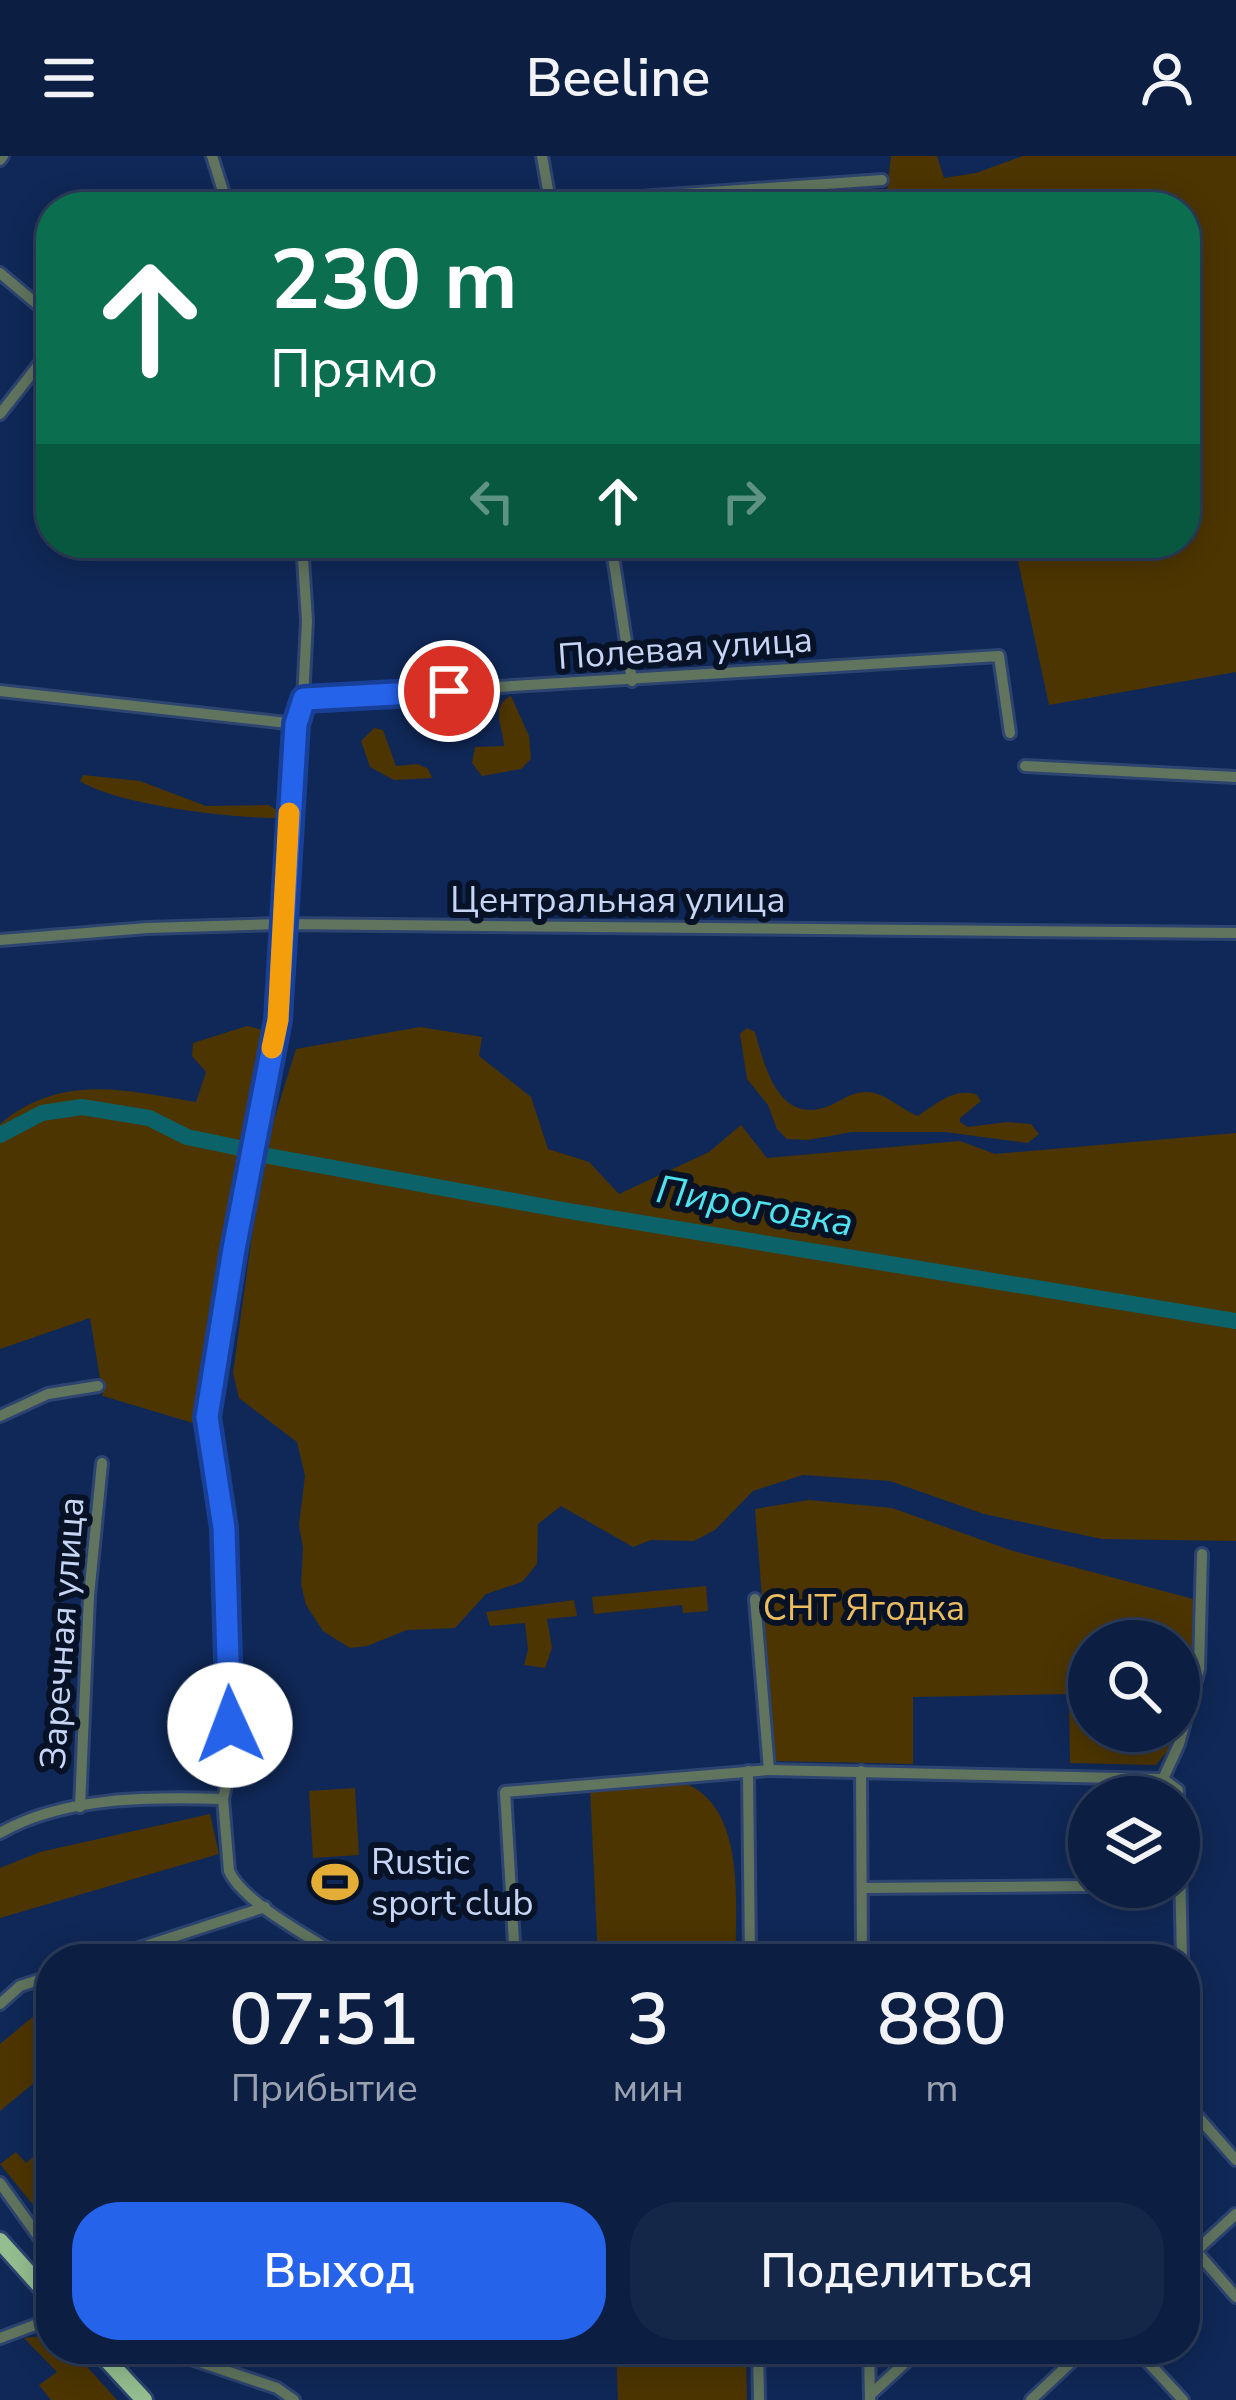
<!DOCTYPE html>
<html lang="ru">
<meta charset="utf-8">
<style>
:root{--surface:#0c1e41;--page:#152748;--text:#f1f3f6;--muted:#9aa2b1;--line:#2c3c5a;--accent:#2563eb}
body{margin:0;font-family:"Nunito Sans",sans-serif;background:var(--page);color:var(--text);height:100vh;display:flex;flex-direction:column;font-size:45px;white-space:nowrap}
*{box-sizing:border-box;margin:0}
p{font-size:39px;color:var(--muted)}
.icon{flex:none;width:66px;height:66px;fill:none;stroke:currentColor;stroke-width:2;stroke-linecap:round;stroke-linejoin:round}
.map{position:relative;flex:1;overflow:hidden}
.panel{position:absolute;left:36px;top:1788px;width:1164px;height:420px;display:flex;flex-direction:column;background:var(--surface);border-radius:48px;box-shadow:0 6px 30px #0003,0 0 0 3px var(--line)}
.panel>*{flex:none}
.guide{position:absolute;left:36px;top:36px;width:1164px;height:366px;border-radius:48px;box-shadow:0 6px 30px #0003,0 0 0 3px var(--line);background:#0b6e4f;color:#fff;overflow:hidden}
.buttons{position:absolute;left:1068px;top:1464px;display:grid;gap:24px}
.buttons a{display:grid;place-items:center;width:132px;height:132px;border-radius:50%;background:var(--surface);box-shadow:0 6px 30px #0003,0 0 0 3px var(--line);font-size:60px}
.pin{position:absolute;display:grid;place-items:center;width:102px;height:102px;color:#fff;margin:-51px;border:6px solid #fff;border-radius:50%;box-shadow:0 3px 12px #0007}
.me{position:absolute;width:132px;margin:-66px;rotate:358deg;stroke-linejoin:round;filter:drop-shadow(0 0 9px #0008)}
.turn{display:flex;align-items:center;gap:42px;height:252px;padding:0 36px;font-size:54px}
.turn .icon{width:156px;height:156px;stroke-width:2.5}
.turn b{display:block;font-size:84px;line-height:102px}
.lanes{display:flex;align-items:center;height:114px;padding:0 36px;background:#0003;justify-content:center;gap:60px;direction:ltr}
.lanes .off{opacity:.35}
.eta{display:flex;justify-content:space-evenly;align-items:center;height:204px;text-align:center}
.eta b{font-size:72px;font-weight:600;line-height:84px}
.button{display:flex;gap:24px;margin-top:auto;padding:24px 36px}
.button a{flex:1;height:138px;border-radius:48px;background:var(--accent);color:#fff;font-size:48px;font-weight:600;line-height:138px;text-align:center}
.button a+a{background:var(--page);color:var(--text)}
header{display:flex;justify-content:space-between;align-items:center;height:156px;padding:0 36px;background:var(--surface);font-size:54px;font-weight:600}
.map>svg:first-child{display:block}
</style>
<header><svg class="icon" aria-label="menu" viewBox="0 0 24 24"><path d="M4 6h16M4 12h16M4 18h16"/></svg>Beeline<svg class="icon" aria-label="person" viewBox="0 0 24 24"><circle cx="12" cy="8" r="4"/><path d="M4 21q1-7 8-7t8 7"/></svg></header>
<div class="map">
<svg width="1236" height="2244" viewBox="0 0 1236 2244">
<rect width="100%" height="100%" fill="#102857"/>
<g fill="#4c3501">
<path d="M891,0h46l7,22 32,-5 47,-17h213v516l-187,33 -35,-162h171v-336h-296l-3,-8z"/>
<path d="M511,540l18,40 2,23 -10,10 -39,7 -10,-13 3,-16 29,-1c-1,-20 -15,-40 7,-50z"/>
<path d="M374,572l9,2 13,36 22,-2 10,5 4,9 -38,2 -24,-13 -9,-26z"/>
<path d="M83,619l57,6 66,25 63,-1 12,8 -5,5c-46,0 -158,-13 -196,-37z"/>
<path d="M247,870l16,4 -70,393 -90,-27 -13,-78 -90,31v-225c62,-51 123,-34 196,-22l10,-30 -14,-16 1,-13z"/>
<path d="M420,871l62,10 -3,19 52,41 17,52 41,13 30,32 90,-42 32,-27 26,33 193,-17 35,13 241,-21v408l-134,-2 -118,-25 -94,-33 -87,-6 -50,16 -38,39 -21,11 -43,-1 -18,7 -72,-41 -23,18 -1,40 -15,18 -36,12 -31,34 -48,2 -40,16 -17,2 -27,-17 -17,-26 -5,-21 2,-36 -4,-23 6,-49 -8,-34 -58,-44 -6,-25 30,-218 33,-106z"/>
<path d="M747,872l8,4c9,32 22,89 68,76 15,-4 27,-17 44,-16 17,0 35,18 51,24 18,-12 35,-28 58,-22l5,7 -21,17v4l8,5 39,-5 24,2 8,10 -11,9 -83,-11h-93l-44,8 -21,-1 -10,-10 -9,-24 -21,-26 -7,-45z"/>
<path d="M809,1344l83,8 121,43 184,49 -4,74 -14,55v-88h-90v90h90l-3,10 -20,24 -86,-2 -1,-69 -156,3v67l-138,-3 -20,-252z"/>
<path d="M706,1430l2,25 -25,2 -1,-8 -88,9 -2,-17z"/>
<path d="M574,1444l3,16 -30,3 5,29 -7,20 -21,-3 4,-15 -3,-27 -35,3 -4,-14z"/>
<path d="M684,1627c63,24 51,122 52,176h-138l-8,-171z"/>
<path d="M355,1632l4,67 -46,3 -4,-67z"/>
<path d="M210,1658l9,40 -219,64v-50l40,-16z"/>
<path d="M35,1859l16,19v35l-51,42v-67z"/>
<path d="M51,1986v85l-51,-63 16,-12 10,11z"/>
<path d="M51,2179v14h20l46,51h-66l-12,-15 18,-13 -33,-34z"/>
<path d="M616,2193h130l1,51h-129z"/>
</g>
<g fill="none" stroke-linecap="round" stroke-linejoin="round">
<g stroke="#0b6369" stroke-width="16">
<path d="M0,979l42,-22 40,-6 67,11 38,19 53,11"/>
<path d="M263,999l300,55 673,111"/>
</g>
<defs>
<g id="minor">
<path d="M212,0l16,51"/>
<path d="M542,0l9,51"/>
<path d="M0,4l3,-4"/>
<path d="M499,51l383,-27"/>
<path d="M0,117l51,43"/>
<path d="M0,258l51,-65"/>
<path d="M302,387l5,78 -4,78 -7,25 -6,68 -12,228 -44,229 -27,168 17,111 7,236 -8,35 6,72c15,33 85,68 115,88"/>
<path d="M611,387l21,138"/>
<path d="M0,535l296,33"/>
<path d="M303,543l696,-43 11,77"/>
<path d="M1025,610l211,11"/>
<path d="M0,784l147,-12 134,-4 955,9"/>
<path d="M0,1260l48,-22 50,-8"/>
<path d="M769,1614l394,9"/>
<path d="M748,1615l2,188"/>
<path d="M861,1615l1,188"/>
<path d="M1178,1641v-7l-15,-11 16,-35 20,-75 3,-115"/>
<path d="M80,1651l9,-211 13,-133"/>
<path d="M1179,1668l3,135"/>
<path d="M0,1677c64,-37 152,-36 223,-34"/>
<path d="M862,1732l227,-2"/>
<path d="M105,1803l160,-52"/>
<path d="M515,1803l-10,-167 264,-22 -14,-171"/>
<path d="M0,1848l20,-18 31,-10"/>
<path d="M1185,1946l51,58"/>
<path d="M0,2027l51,71"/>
<path d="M1196,2095l40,46"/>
<path d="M1185,2105l51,-47"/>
<path d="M0,2182l51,-19"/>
<path d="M143,2193c18,14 34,14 52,0"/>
<path d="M758,2193l1,51"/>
<path d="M869,2193l1,51"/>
<path d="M1136,2193l47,51"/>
<path d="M185,2201l92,31 17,12"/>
<path d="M870,2239l50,-46"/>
<path d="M1031,2244l54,-51"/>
</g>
<g id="primary">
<path d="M0,2085l51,57"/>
<path d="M97,2193l47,51"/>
</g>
</defs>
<use href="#minor" stroke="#2d4470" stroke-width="16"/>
<use href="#primary" stroke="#2d4470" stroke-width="22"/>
<use href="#minor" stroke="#60745e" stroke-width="10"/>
<use href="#primary" stroke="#94be8f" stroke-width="16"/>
</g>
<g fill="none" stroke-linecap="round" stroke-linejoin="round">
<defs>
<path id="route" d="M230,1569l-6,-197 -17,-111 27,-168 44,-229 18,-296 8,-25 145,-8"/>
</defs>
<use href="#route" stroke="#184099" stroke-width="30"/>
<use href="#route" stroke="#2563eb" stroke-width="21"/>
<path stroke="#f59e0b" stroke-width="21" d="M272,892l6,-28 11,-207"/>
</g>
<defs>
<symbol id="stadium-bare" viewBox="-9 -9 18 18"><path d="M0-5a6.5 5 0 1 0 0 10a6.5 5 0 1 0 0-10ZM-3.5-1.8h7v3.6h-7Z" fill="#e4ad35" stroke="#081227" stroke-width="2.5" paint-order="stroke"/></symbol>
</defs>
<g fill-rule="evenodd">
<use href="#stadium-bare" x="302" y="1693" width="66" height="66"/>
</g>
<g text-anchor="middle" stroke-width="12" stroke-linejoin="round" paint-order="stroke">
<g font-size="36" fill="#c5d5f3" stroke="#081227">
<text transform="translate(685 491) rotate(-4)" y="13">Полевая улица</text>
<text x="618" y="756">Центральная улица</text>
<text transform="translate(61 1477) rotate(-86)" y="13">Заречная улица</text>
</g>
<g font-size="36" fill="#ecbd5f" stroke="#081227">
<text x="864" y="1464">СНТ Ягодка</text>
</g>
<g font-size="36" fill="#c5d5f3" stroke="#081227" text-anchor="start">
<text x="371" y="1718">Rustic<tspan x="371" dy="41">sport club</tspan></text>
</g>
<g font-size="39" font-style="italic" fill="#4fe3ee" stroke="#081227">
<text transform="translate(755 1049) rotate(10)" y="14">Пироговка</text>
</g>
</g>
</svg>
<div class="buttons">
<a><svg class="icon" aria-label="search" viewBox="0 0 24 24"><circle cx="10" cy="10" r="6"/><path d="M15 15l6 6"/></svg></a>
<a><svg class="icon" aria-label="layers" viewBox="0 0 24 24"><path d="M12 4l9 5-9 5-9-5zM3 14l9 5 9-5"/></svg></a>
</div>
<div class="pin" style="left:449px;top:535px;background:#d93025"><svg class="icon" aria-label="arrive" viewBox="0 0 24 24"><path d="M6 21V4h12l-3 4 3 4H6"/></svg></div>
<svg class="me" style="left:230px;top:1569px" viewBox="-20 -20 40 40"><circle r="19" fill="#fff"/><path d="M0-13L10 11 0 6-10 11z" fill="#2563eb"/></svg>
<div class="guide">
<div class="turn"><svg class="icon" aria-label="ahead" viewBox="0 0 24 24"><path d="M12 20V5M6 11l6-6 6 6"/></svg><div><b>230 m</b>Прямо</div></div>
<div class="lanes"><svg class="icon off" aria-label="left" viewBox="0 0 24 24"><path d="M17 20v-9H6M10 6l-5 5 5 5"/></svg><svg class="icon" aria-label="ahead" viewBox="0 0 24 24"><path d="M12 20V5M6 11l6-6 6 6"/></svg><svg class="icon off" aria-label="right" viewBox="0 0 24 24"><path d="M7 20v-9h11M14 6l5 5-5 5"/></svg></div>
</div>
<section class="panel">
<div class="eta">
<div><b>07:51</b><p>Прибытие</p></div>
<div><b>3</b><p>мин</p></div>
<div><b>880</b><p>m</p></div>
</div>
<div class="button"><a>Выход</a><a>Поделиться</a></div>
</section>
</div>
